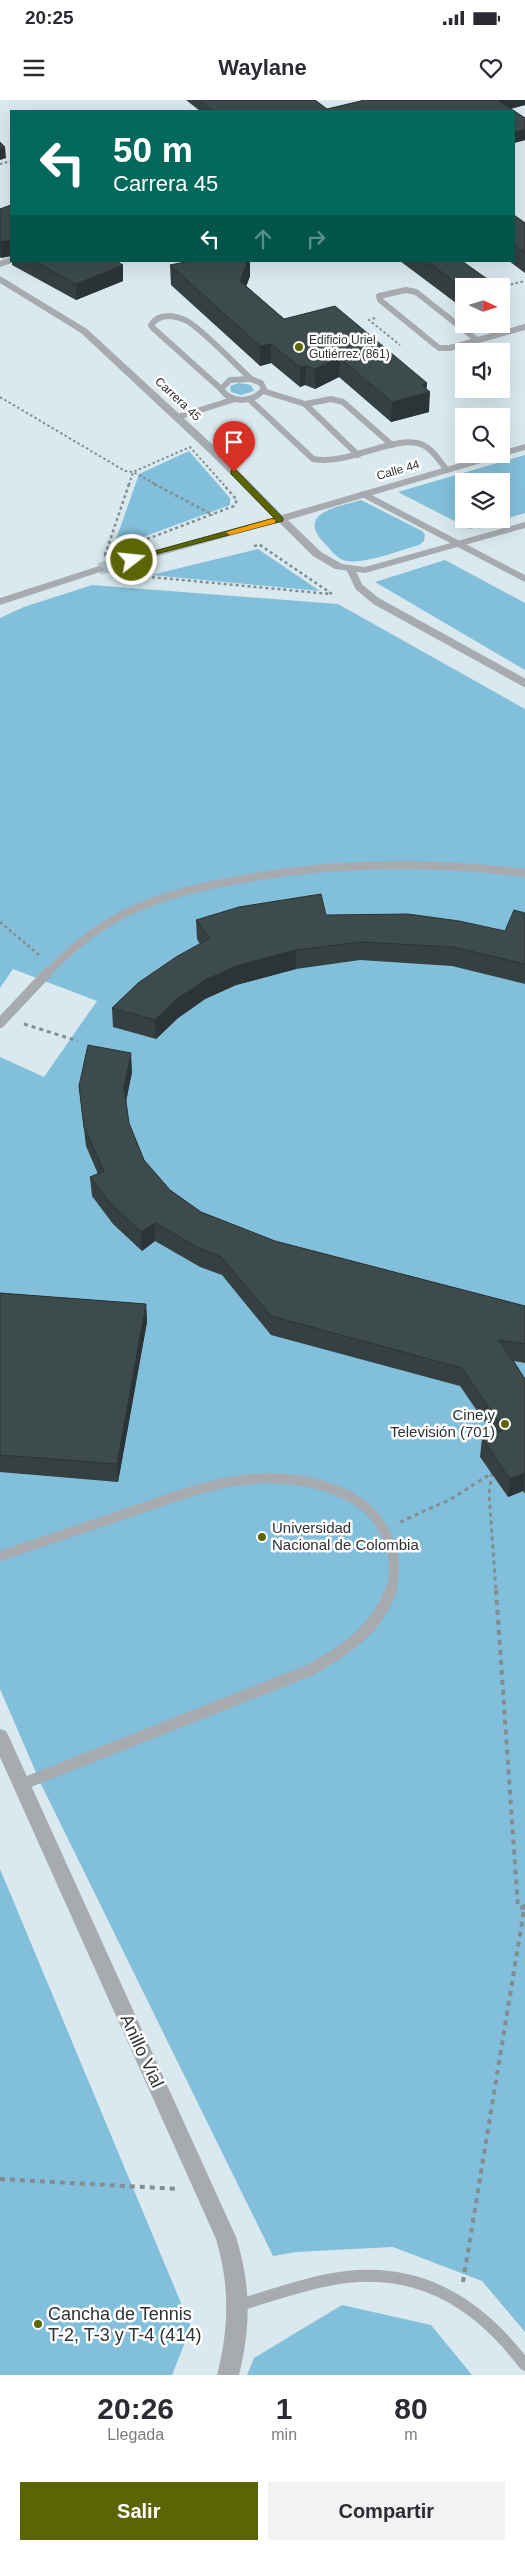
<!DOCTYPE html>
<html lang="es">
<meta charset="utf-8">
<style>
:root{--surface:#fff;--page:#f2f2f3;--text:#2b2b33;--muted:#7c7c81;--accent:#5b6506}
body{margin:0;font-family:Helvetica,sans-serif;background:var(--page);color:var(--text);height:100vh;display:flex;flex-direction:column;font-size:19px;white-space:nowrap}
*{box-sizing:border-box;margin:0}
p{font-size:16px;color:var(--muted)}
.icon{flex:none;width:28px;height:28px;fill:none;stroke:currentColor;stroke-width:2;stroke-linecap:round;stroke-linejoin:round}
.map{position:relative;height:2275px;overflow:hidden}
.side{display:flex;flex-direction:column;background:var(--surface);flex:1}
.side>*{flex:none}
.hud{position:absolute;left:10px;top:10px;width:505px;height:152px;border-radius:0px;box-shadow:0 5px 20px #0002;background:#00695c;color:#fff;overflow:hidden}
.needle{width:32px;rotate:94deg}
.fabs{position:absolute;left:455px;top:178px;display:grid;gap:10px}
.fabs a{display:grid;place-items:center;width:55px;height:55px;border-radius:0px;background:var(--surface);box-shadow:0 5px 20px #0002;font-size:25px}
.pin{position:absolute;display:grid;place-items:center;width:42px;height:42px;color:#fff;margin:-51px -21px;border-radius:50% 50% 50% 0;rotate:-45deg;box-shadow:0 0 5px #0007}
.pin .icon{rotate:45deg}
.me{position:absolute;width:55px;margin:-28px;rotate:74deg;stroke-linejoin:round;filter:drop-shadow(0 0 4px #0008)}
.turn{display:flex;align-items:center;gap:18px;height:105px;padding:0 20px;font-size:22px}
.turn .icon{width:65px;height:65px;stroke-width:2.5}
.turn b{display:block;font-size:35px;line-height:42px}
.lanes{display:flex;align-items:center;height:48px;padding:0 20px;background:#0003;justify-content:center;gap:25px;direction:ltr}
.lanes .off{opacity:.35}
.eta{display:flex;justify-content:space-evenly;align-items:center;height:85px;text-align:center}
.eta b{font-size:30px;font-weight:700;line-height:35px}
.button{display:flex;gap:10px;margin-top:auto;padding:10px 20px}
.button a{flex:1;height:58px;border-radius:0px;background:var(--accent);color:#fff;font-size:20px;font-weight:700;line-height:58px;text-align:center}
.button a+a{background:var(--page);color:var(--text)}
.status{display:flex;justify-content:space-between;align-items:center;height:35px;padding:0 25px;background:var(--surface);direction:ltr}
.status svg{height:14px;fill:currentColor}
header{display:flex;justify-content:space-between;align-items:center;height:65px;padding:0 20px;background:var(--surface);font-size:22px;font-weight:700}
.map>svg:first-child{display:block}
</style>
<div class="status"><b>20:25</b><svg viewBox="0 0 49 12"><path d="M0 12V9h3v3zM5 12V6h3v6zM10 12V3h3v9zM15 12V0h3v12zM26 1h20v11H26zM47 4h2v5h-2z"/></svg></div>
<header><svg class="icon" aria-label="menu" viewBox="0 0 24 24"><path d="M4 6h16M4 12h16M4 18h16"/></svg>Waylane<svg class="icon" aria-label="heart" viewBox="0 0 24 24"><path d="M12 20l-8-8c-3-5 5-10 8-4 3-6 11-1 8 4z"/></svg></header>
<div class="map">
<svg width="525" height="2275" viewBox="0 0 525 2275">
<rect width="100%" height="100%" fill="#d9e9ef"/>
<g fill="#82bfda" fill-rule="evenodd">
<path d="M239,283l12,2 3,6 -13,4 -10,-3 -1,-6z"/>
<path d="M189,351l41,47v7l-117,43 26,-74z"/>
<path d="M525,355v58l-55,16 -72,-37zM464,381h37v38h-37z"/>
<path d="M361,400l61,31 3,4 -1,6 -5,4c-18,5 -54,19 -72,16 -9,-1 -15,-10 -21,-16 -32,-32 11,-38 35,-45z"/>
<path d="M258,449l62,42 -169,-16z"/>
<path d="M445,460l80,43v67l-150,-88z"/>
<path d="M92,485l246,19 187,105v691l-23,48 -22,9 28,40 15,-6 2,3v838l-43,-51 -89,-34 -97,5 -23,4 -232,-472 -41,-95v-217l134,-78 13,-71 -147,-12v-254l44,20 53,-76 -84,-32 -13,19v-370l24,-11z"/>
<path d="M0,1769l191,458 -19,48h-172z"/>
<path d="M342,2205l89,20 41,50h-225l7,-17z"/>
</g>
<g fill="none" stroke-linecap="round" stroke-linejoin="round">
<path stroke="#b6c4ca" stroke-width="12" stroke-dasharray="12 6" stroke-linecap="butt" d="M99,469l15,-4"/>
<g stroke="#828d92" stroke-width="2" stroke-dasharray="2.5 2.5" stroke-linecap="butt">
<path d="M0,64l11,-3"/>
<path d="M501,187l24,-6"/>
<path d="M375,218l-6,2 31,25"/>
<path d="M0,297l125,74 8,1 24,13"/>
<path d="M129,385l4,-13 57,-25 34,38"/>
</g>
<g stroke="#828d92" stroke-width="2.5" stroke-dasharray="3 3" stroke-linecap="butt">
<path d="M129,384l-24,71 129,-49 3,-6 -14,-16"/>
<path d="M154,384l59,31"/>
<path d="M254,446l6,-1 72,49"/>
<path d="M140,476l190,18"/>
<path d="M0,822l39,33"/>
</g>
<g stroke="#828d92" stroke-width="3" stroke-dasharray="4 4" stroke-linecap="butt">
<path d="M24,924l54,17"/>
<path d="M492,1373l-3,21 7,97"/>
<path d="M400,1422l51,-23 41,-26"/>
</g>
<g stroke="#828d92" stroke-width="4" stroke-dasharray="5 5" stroke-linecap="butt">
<path d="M496,1490l22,317 7,1"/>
<path d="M0,2079l179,10"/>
<path d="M463,2182l62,-378"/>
</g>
<g stroke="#a7abb0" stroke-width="6">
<path d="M0,164l11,-4"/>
<path d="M477,240l-61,-48 -10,-2 -27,6 1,4 59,48h11l75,-21"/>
<path d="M221,289c10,15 32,14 43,0l-3,-6 -10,-4"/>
<path d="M221,289l-68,-61 -2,-3c8,-12 22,-10 34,-5 12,4 53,47 66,59"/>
<path d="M221,289l9,-9 21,-1"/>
<path d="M263,291l42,13 53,51"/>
<path d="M249,299l64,60c36,7 83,-26 110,-14 10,4 17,17 24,25"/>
<path d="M305,304l26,-5 12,3 49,43"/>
<path d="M178,317l57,-18"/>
</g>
<g stroke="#a7abb0" stroke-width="8">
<path d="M351,470l8,17 17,14 149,82"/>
<path d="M48,872c20,-20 40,-38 65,-52 38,-22 82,-33 125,-40 96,-18 191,-19 287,-7"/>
</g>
<g stroke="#a7abb0" stroke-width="10">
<path d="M0,923l49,-52"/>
<path d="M0,1456c41,-14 81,-27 122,-41 70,-24 130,-51 205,-28 18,6 36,15 48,30 18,22 23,46 16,74"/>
</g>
<g stroke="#a7abb0" stroke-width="12">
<path d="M20,1685l290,-115c36,-20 67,-41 81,-80"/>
<path d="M240,2205c29,-9 58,-19 88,-25 85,-17 147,19 197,85"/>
</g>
<g fill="#a7abb0" fill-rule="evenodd">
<path d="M364,391l161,84v7l-165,-86v-4z"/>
<path d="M280,416l4,1v4l-166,46 -4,1 -6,-3 2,-2z"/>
<path d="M99,466l6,3 -2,2 -103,34v-7z"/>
<path d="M0,1629l6,2 3,6 227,500c15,47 15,90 3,138h-22c12,-47 13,-90 -1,-136l-216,-482z"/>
</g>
<path fill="#a7abb0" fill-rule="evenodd" d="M0,176l87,53 126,116 69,70 209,-61h10v-3l24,-7v6l-237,70 33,32 21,12 23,3 160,-45v6l-160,45 -30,-4 -22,-13 -108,-107 -124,-116 -81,-50z"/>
</g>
<g fill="#344042">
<path d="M186,0h129l12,9 38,-9h160v5l-14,4 14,9v22l-11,3v-32h-314z"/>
<path d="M11,105v51l-10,2 -1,-1v-48z"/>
<path d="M514,115l11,8v50l-16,-12h5z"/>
<path d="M12,161h104l7,4v16l-47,19 -64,-35z"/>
<path d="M190,161h60v15l-4,10 38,33 143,64 -1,6 3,23 -38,10 -52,-45 -24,12 -10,-4 -5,2 -29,-24 -11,3 -89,-81 -1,-20z"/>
<path d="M400,161h62l2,48z"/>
<path d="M525,813v71l-73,-18 -92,-6 -64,9 -60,16 -31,14 -27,19 -22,21 -43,-12 -1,-19 88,-64 -3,-5 -1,-19 130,-5 179,16z"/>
<path d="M132,972l-6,29 3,22 15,37 26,30 31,22 74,29 250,65v57l-11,-2 11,18v115l-2,-3 -15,6 -28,-40 2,-19 11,-4 -33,-48 -189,-51 -49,-60 -22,-8 -45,-26 -13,10 -29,-27 -21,-28 -2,-19 8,-3 -12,-28 -5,-41 -2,-19z"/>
<path d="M0,1193l146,11 1,18 -29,160 -118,-10z"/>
</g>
<g fill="#2b3436">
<path d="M503,0h22v5l-25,6 -1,-10z"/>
<path d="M525,30v10l-11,3v-11z"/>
<path d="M5,47l1,11 -6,2v-12z"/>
<path d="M11,140v16l-10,2 -1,-16z"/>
<path d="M248,161h2v15l-9,25 -1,-20z"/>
<path d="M123,165v16l-47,19v-16z"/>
<path d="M509,195l-1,20 -7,2v-20z"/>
<path d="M271,244v19l-11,3v-20z"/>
<path d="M340,258l-1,19 -24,12v-20z"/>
<path d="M306,266l-1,19 -5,2v-20z"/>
<path d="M427,283l-1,10 4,-1 -1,20 -38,10 1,-20 30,-17z"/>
<path d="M296,850v19l-60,16 -31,14 -27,19 -22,21 -1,-19 22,-21 28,-19 31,-14z"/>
<path d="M131,953l1,19 -7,34 -1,-19z"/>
<path d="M155,1123v18l-13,10 -1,-19z"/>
<path d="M146,1204l1,18 -29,160 -1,-18z"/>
<path d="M525,1373l-2,18 -15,6 2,-18z"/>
</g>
<g fill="#3d4b4d" stroke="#2b3436">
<path d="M199,0h116l12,9 38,-9h138l-4,1 26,17v12l-11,2v-21h-301z"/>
<path d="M0,42l5,5 -5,1z"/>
<path d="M11,105v35l-11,2v-33z"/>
<path d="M514,115l11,8v30l-11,-9z"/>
<path d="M34,161h82l7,4 -47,19z"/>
<path d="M190,161h58l-8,20 44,38 51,-13 92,77 -5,2 8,7 -38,10 -52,-44 -25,11 -9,-3 -6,1 -29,-23 -11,2 -90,-81z"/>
<path d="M427,161h35l35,25h-33v3z"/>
<path d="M501,189l8,6 -8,2z"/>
<path d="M321,794l5,21 82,-1 51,7 46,10 9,-21 11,3v51l-72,-17 -92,-5 -65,8 -60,16 -31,14 -28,19 -22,21 -43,-12 26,-25 38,-26 34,-19 -14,-18 43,-13z"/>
<path d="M88,945l43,8 -7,34 5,36 15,37 26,30 31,22 74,29 250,65v38l-26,-4 26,39v94l-15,6 -28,-41 22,-8 -42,-62 -191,-52 -50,-59 -22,-9 -44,-25 -14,9 -29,-27 -22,-28 14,-6 -20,-44 -5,-41z"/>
<path d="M0,1193l146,11 -29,160 -117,-9z"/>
</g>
<path fill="#5b6506" stroke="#3b4204" d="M231,370h5l47,48v3l-154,40v-3l145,-40 -43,-44z"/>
<path fill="#f59e0b" d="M272,419l3,1v3l-45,12 -4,-3z"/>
<g fill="#5b6506" stroke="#fff" stroke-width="2">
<circle cx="299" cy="247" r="5"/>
<circle cx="505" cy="1324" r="5"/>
<circle cx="262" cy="1437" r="5"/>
<circle cx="38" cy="2224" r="5"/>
</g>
<g text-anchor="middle" stroke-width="5" stroke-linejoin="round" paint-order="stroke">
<g font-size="12" fill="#2c3235" stroke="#fff" text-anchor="start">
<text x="309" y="244">Edificio Uriel<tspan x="309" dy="14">Gutiérrez (861)</tspan></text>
</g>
<g font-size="12" fill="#2c3235" stroke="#fff">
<text transform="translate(178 299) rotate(43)" y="4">Carrera 45</text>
<text transform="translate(398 370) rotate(-16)" y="4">Calle 44</text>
</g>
<g font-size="15" fill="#2c3235" stroke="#fff" text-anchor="end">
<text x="495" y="1320">Cine y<tspan x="495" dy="17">Televisión (701)</tspan></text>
<text x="272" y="1433" text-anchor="start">Universidad<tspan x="272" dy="17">Nacional de Colombia</tspan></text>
</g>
<g font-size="18" fill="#2c3235" stroke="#fff">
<text transform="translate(142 1951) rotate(65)" y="6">Anillo Vial</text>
</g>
<g font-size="18" fill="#2c3235" stroke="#fff" text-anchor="start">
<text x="48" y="2220">Cancha de Tennis<tspan x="48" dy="21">T-2, T-3 y T-4 (414)</tspan></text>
</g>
</g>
</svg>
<div class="fabs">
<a><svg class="needle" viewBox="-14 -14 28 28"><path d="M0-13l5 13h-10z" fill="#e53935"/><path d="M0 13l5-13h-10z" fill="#7c7c81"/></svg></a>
<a><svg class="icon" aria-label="sound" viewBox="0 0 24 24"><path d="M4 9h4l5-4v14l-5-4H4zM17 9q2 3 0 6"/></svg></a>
<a><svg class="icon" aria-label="search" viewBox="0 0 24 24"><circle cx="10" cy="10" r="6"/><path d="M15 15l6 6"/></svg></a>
<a><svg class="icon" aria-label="layers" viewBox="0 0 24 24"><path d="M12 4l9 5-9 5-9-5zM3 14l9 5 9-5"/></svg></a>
</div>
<div class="pin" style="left:234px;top:372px;background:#d93025"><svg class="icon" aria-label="arrive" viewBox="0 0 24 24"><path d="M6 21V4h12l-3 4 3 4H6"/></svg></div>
<svg class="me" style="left:132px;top:460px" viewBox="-20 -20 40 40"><circle r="17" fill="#5b6506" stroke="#fff" stroke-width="3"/><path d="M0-11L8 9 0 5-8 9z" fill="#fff"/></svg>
<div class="hud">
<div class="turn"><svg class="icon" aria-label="left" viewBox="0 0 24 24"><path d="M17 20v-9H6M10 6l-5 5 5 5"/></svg><div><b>50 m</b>Carrera 45</div></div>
<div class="lanes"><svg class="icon" aria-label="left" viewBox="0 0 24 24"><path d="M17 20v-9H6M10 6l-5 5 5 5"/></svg><svg class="icon off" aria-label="ahead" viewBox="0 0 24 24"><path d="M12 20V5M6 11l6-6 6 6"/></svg><svg class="icon off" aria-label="right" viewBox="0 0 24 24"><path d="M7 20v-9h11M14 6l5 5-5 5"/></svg></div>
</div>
</div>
<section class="side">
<div class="eta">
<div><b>20:26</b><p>Llegada</p></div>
<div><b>1</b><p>min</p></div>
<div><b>80</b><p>m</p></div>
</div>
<div class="button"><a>Salir</a><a>Compartir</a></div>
</section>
